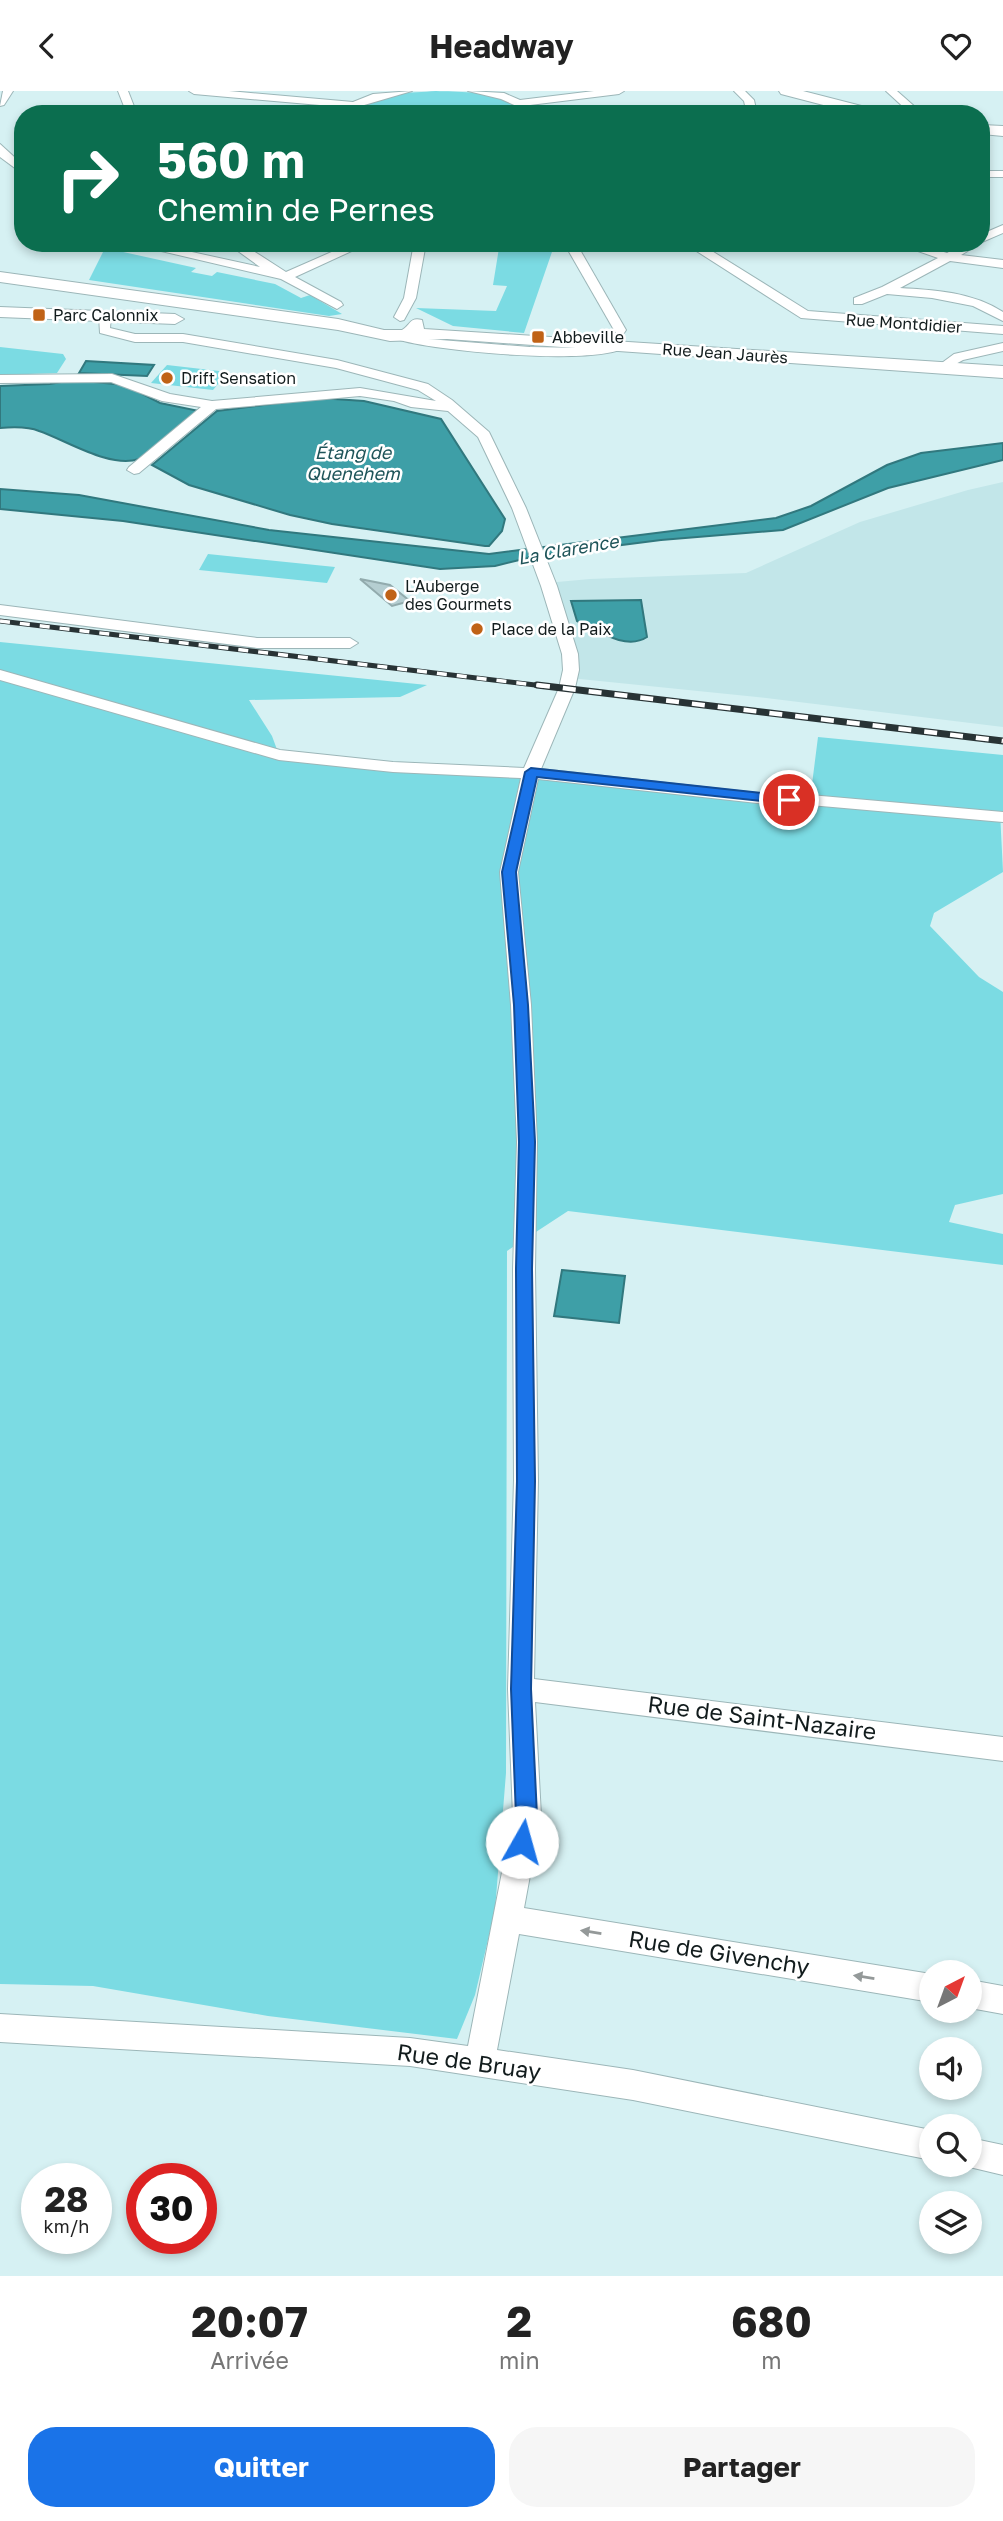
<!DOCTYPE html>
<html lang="fr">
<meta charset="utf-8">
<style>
:root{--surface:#fff;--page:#f6f6f6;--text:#222;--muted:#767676;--accent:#1a73e8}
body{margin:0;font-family:"Golos Text",sans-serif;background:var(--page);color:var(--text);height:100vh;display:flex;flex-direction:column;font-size:26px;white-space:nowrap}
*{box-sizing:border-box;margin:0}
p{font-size:23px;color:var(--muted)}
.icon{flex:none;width:38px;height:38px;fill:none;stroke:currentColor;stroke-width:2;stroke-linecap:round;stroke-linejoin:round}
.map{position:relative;height:2185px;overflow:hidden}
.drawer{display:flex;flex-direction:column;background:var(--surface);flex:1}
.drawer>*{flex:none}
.hud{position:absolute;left:14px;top:14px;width:976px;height:147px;border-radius:28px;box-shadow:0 4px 10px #0003;background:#0b6e4f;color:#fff;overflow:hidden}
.needle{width:46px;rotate:41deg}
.controls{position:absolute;left:919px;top:1869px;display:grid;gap:14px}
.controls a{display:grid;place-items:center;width:63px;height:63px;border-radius:50%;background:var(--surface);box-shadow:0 4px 10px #0003;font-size:35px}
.speed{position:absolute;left:21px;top:2072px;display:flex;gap:14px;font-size:35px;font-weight:700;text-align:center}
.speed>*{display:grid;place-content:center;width:91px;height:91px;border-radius:50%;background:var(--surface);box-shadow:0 4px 10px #0003;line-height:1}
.speed small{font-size:18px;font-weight:400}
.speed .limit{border:10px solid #d22;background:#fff;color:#111}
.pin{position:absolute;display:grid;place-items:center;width:60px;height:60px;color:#fff;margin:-30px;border:4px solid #fff;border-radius:50%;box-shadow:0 2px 7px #0007}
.me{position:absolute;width:77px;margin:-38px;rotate:7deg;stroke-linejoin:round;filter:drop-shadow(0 0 5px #0008)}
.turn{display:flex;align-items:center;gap:24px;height:147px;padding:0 28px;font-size:32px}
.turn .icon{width:91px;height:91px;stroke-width:2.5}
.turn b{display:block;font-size:49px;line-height:60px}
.eta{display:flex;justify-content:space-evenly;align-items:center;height:119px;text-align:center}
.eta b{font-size:42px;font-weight:700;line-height:49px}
.action{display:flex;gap:14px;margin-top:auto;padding:14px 28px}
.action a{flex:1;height:80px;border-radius:28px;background:var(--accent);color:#fff;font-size:28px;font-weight:700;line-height:80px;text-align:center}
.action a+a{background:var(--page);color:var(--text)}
header{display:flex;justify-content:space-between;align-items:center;height:91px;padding:0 28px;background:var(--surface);font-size:32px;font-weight:700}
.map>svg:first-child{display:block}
</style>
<header><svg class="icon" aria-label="back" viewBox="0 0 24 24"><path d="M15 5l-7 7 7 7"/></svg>Headway<svg class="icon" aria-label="heart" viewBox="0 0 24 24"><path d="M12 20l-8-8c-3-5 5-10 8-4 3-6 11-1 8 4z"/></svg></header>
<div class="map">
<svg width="1003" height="2185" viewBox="0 0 1003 2185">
<rect width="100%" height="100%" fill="#d6f1f3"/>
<path fill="#c2e6e9" d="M1003,391v245l-246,-30 -187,-19 -21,-92 8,-4 33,-3 156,-6 114,-51 108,-32z"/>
<g fill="#7bdbe3">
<path d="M436,0c27,1 75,0 94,23l-170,-2v-5c21,-15 51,-14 76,-16z"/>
<path d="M105,157l91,20 -5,4 21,4 5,-4 58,12 26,14 9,-3 32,19 -13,2 -240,-36z"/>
<path d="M499,157l54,1 -29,84 -71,-7 -37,-18 80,3 11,-25 -14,-1z"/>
<path d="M0,256l63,7 3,5 -9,14 -57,2z"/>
<path d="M167,274l61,7 -15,18 -62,-7z"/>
<path d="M208,463l127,13 -8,16 -128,-13z"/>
<path d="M0,551l427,43 -27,12 -151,3 23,36 7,19 531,45 8,-63 185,18v56l-3,1 3,60 -69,41 -4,13 49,51 24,15v202l-48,11 -6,17 54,12v31l-435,-54 -61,40 -1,522 -11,137 -20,85 -18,44 -189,-23 -175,-30 -93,-2z"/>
</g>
<g fill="#3e9fa7" stroke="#31787e" stroke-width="2">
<path d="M86,270l68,4 -7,11 -68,-3z"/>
<path d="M73,289l52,5 35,18 39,8 -60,48c-29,10 -73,-19 -100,-28 -12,-5 -27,-4 -39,-3v-42l50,-2z"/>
<path d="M319,307l45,3 77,18 64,100 -3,12 -13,15h-4l-153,-22 -42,-9 -101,-30 -37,-20 65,-54z"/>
<path d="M1003,352v17l-115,28 -105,42 -122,10 -125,16 -41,10 -55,3 -317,-48 -123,-12v-20l79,6 190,35 220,24 287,-36 35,-12 76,-41 34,-12z"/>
<path d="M641,509l6,37c-21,14 -50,-7 -70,-16l-6,-20z"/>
<path d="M562,1179l63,6 -6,47 -65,-7z"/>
</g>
<path fill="#b5ced1" stroke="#92abad" stroke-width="2" d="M360,488l30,6 20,16 -18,5z"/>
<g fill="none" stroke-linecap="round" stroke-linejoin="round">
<defs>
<g id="street">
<path d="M3,0h10l-9,14 -4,1z"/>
<path d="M118,0h10l9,23h-10z"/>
<path d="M189,0h40l124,11 20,-8 39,-3 -58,17 -160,-14z"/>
<path d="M468,0l36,2 16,7 74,-9h30l-5,3 -89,11 5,4 -5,3 -29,-13z"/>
<path d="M734,0h11l9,9 3,14h-10l-3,-13z"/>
<path d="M886,0h11l26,23h-12z"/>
<path d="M54,19l8,2 1,2h-14z"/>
<path d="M0,53l23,21v9l-23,-17z"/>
<rect x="982" y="80" width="21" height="6"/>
<path d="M1003,134v8l-21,9v-8z"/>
<path d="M127,152h24l109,24 -33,-24h14l45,29 66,-29h17l-74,34 46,25 2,3 -6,4 -56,-30z"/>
<path d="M414,152h12l-10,55 -12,22 -4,1 -6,-4 10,-19z"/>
<path d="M564,152h12l50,87 -2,3h-8l-2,-3z"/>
<path d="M684,152h15l109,68 195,15v8l-202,-16z"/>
<path d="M895,152h20l32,10 19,-10h15l-20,12 42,5v8l-53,-7 -50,27c35,2 72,4 103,24v9l-30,-15 -41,-8 -45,-4 -25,10h-8v-6l28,-11 56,-29z"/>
<path d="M105,221l6,4 -1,12 25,6h48l154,26 91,24 24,16 37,32 37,76 31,78 21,68 1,16 -4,18 -34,81 226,25 43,1 193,17v10l-193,-17 -43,-1 -229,-25 -20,93 13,133 6,137 -2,127 3,211 -4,199 469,58v24l-468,-59 6,114 -17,92 407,66v28l-412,-68 -22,116 136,20 298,60v30l-298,-60 -223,-34 -410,-24v-28l410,24 58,8 45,-230 -5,-127 6,-209 -1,-211 4,-127 -6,-137 -11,-133 21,-94 -128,-6 -114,-12 -279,-80v-10l280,80 113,12 131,6 35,-80 4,-18 -1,-16 -21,-68 -29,-78 -34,-71 -30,-26 -37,-4 -17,-6 -34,-5 -144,13 -77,64 -5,1 -7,-4 2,-3 72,-60 -39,-6 -51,-19 -111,1v-8l112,-1 58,20 42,7 148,-13 76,13 -18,-11 -82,-22 -153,-26h-48l-35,-9 -1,-17z"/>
<path d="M401,241l27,7 102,8 55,1 36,-6 6,4c-25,21 -197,5 -230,-7v-6z"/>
<path d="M1003,252v8l-40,9 -22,12 -6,-4 19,-14z"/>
<path d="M0,514l257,33h93l8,5 -8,5h-93l-257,-33z"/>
<path d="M970,1889l33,6v28l-33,-6z"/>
<path d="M970,2047l33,7v30l-42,-10h9z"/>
</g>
<g id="secondary">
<path d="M779,0h24l78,20 2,3h-25l-77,-20z"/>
<path d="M982,34l21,1v10l-21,-2z"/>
<path d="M0,181l338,47 46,11h18c9,-5 7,-13 20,-10l2,9 579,37v12l-556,-39 -57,2 -52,-11 -338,-48z"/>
<path d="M0,216l175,7 9,5 -9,5 -175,-7z"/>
</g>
</defs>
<use href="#street" stroke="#9cb6b8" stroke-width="2"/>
<use href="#secondary" stroke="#9cb6b8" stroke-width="2"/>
<use href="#street" fill="#fff" fill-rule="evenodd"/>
<use href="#secondary" fill="#fff" fill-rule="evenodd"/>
<defs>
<path id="rail-far1" d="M0,530l552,66"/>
<path id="rail" d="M537,594l466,56"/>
</defs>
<use href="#rail-far1" stroke="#283335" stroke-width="5"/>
<use href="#rail" stroke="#283335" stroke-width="7"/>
<use href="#rail-far1" stroke="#fff" stroke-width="3.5" stroke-dasharray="10" stroke-linecap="butt"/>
<use href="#rail" stroke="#fff" stroke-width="4.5" stroke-dasharray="13" stroke-linecap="butt"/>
</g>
<defs><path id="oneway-solid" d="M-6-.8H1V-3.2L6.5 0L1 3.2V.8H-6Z" transform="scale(1.75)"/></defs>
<g fill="#949999">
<use href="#oneway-solid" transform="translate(591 1841) rotate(-171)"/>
<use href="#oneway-solid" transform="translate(864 1886) rotate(-171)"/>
</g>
<path fill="#1a73e8" stroke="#114b97" stroke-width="2" d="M531,677l258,28 6,4 -6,4 -252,-27 -21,95 12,133 7,137 -3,127 3,212 -4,208 6,127 -8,32 -7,3 -8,-3 -3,-6 5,-26 -5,-127 6,-208 -1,-212 3,-127 -5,-137 -12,-133 23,-100z"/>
<g fill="#c06216" stroke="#fff" stroke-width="2.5">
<rect x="32" y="217" width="14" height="14" rx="3.5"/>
<rect x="531" y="239" width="14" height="14" rx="3.5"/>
<circle cx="167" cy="287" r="7"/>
<circle cx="391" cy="504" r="7"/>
<circle cx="477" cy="538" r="7"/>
</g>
<g text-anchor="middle" stroke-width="5" stroke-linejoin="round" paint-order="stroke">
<g font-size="16" fill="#121c1d" stroke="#fff" text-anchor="start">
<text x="53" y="230">Parc Calonnix</text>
<text x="552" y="252">Abbeville</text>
<text x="181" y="293">Drift Sensation</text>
<text x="405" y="501">L'Auberge<tspan x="405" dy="18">des Gourmets</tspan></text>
<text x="491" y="544">Place de la Paix</text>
</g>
<g font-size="16" fill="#121c1d" stroke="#fff">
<text transform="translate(904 232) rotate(4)" y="6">Rue Montdidier</text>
<text transform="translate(725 262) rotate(4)" y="6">Rue Jean Jaurès</text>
</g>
<g font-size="18" font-style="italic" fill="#1e5459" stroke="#fff">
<text x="353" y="368">Étang de<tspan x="353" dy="21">Quenehem</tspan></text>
<text transform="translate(568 459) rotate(-10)" y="6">La Clarence</text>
</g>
<g font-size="23" fill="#121c1d" stroke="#fff">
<text transform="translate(762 1627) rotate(7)" y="8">Rue de Saint-Nazaire</text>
<text transform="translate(719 1862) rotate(9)" y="8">Rue de Givenchy</text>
<text transform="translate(469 1971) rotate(8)" y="8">Rue de Bruay</text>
</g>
</g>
</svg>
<div class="controls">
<a><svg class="needle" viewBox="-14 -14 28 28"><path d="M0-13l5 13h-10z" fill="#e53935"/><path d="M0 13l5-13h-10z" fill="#767676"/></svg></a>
<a><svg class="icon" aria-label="sound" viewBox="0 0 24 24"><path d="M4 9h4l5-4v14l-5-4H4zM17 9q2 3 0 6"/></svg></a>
<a><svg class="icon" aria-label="search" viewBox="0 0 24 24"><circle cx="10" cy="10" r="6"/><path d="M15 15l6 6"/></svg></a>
<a><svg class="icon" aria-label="layers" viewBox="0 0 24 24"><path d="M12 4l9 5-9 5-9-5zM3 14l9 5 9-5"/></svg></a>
</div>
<div class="speed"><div>28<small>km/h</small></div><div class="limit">30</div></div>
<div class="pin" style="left:789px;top:709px;background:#d93025"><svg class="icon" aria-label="arrive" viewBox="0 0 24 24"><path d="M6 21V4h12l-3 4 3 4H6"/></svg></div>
<svg class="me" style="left:522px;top:1751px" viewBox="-20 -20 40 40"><circle r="19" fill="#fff"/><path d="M0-13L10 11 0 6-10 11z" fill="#1a73e8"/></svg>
<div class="hud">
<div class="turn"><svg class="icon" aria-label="right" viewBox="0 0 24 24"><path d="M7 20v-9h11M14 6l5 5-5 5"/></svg><div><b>560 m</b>Chemin de Pernes</div></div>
</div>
</div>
<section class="drawer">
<div class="eta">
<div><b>20:07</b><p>Arrivée</p></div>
<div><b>2</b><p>min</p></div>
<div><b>680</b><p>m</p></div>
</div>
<div class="action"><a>Quitter</a><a>Partager</a></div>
</section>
